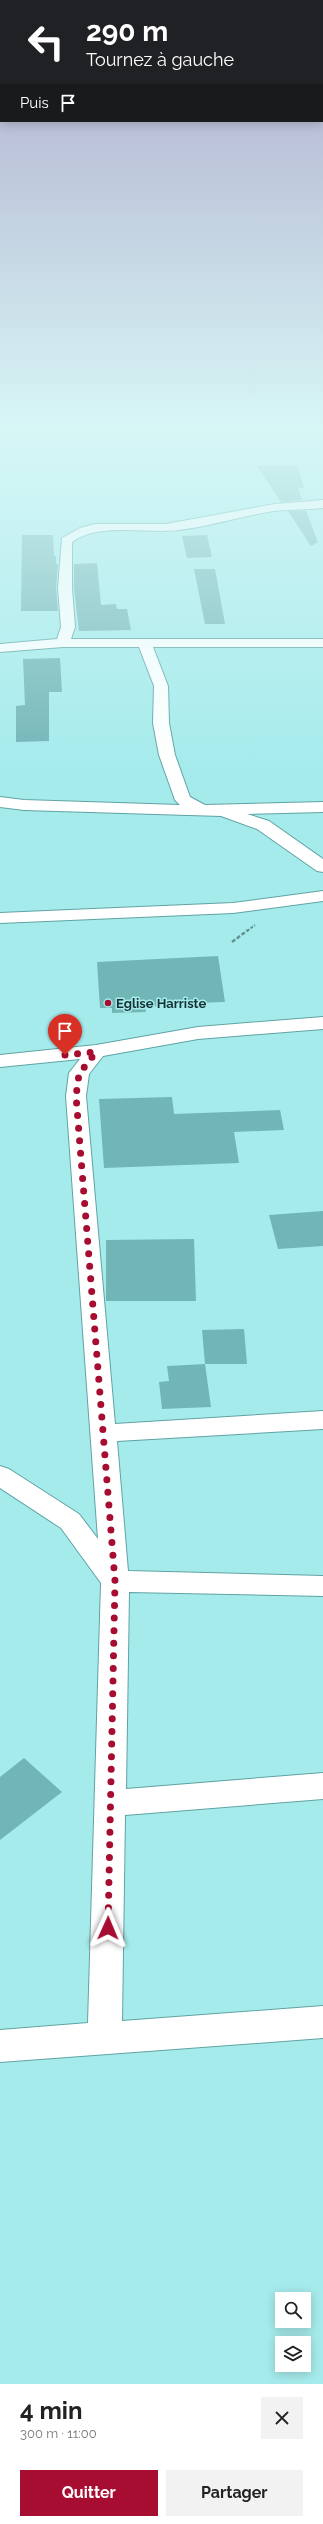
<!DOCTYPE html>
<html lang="fr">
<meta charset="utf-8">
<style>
:root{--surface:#fff;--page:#f2f2f2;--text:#222;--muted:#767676;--accent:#a70d31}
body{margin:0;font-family:Raleway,sans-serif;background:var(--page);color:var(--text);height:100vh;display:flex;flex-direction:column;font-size:15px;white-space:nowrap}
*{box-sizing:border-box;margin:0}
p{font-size:13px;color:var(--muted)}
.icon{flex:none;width:22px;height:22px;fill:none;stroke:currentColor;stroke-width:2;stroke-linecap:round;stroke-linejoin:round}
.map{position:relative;height:2384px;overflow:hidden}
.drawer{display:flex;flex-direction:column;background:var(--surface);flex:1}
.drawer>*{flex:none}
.hud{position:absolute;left:0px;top:0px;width:323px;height:122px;box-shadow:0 2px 10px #0003;background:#202124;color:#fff;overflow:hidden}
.buttons{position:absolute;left:275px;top:2292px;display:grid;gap:8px}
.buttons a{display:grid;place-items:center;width:36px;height:36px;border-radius:0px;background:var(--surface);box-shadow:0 2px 10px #0003;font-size:20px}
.pin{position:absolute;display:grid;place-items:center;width:34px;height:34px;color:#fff;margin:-41px -17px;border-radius:50% 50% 50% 0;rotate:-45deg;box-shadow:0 0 4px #0007}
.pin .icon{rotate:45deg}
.me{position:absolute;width:44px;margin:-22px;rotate:1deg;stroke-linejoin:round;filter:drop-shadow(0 0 3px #0008)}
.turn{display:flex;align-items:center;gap:14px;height:84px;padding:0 20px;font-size:18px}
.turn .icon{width:52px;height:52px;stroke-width:2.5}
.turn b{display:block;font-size:28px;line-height:34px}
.then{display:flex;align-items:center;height:38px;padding:0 20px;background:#0003;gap:8px;font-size:15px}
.round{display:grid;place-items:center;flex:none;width:42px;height:42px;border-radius:0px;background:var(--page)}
.headline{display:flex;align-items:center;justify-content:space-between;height:68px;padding:0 20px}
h1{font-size:24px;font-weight:700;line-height:30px}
.cta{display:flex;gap:8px;margin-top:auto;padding:8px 20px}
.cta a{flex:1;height:46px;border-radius:0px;background:var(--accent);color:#fff;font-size:16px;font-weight:700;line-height:46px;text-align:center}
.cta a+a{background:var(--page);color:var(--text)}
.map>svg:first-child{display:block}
</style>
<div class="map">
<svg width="323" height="2384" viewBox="0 0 323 2384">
<rect width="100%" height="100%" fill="#a6ebec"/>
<g fill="#72b5b7">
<path d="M297,465l7,23h-6l4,12 -21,2 -24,-36z"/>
<path d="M288,511h18l12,31 -7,4z"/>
<path d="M22,535h31l1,21h2v8h2l-2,24 2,23h-37z"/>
<path d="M207,535l5,22 -25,1 -5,-22z"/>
<path d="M97,563l4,42 15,-1 1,5h10l4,21 -52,1 -5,-43v-24z"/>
<path d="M194,569h21l10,55h-20z"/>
<path d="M60,658l2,34h-13v49l-33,1v-36l9,-1 -2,-46z"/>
<path d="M218,956l7,46 -65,2v2l-15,1 1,5 -34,1v-5h-12l-3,-46z"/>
<path d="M172,1097l2,17 106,-4 4,20 -50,2 5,31 -135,5 -5,-69z"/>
<path d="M323,1211v35l-45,3 -9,-34z"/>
<path d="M194,1239l2,62h-90v-61z"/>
<path d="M244,1329l3,35h-42l-3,-34z"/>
<path d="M205,1364l6,43 -49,2 -3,-27 10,-1 -2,-15z"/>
<path d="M24,1758l38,34 -62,48v-63z"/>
</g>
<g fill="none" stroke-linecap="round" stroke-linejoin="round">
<defs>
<g id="street">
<path d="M323,500v8c-16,2 -32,1 -49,3 -32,5 -63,15 -95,19 -33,4 -80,-8 -107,12v46l3,39 -4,12h252v8h-170l15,39 1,37 6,32 15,42 15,8 118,-3v10l-76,2 22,7 54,38v13l-6,-1 -60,-42 -36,-13 -197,-6 -24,-3v-10l24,3 156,5 -5,-5 -16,-45 -6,-32 1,-37 -15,-39h-76l-63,5v-8l57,-5 4,-12 -3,-39 4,-50 18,-10 15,-4h71l109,-20z"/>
<path d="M323,891v10l-90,12 -233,10v-10l233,-10z"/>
<path d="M323,1017v12l-125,10 -95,17 -14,18 -3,22 29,328 208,-13v18l-206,12 11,130 195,5v20l-194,-4 -3,197 197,-16v26l-198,16 -3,206 201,-15v32l-323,24v-32l88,-7 13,-440 -40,-55 -61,-40v-22l9,3 70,45 19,25 -32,-443 3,-23 11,-14 -80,8v-12l96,-10 102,-18z"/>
</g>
</defs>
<use href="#street" stroke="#60a3a5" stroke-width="2"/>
<path stroke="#629495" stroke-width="2" stroke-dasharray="3 1.5" stroke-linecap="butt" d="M247,931l8,-6"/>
<path stroke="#629495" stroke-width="2.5" stroke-dasharray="4 2" stroke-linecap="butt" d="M232,942l16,-12"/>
<use href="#street" fill="#fff" fill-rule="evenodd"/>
</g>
<linearGradient id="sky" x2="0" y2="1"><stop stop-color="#afabcb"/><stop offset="0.56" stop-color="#d7f6f6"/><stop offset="1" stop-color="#d7f6f6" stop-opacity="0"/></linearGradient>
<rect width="323" height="765" fill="url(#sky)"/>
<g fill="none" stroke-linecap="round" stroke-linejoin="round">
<path stroke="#a70d31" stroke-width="7" stroke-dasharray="0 12.6" d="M65,1055l31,-3 -17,22 -3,22 39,485 -7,347"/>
</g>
<circle fill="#a70d31" stroke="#a6ebec" stroke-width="1.5" cx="108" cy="1003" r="4"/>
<g text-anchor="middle" stroke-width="3" stroke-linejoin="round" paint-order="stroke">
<g font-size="13" font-weight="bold" fill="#153132" stroke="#a6ebec" text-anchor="start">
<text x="116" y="1008">Eglise Harriste</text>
</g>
</g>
</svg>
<div class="buttons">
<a><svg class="icon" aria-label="search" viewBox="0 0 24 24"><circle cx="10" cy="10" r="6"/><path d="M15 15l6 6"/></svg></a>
<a><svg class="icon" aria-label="layers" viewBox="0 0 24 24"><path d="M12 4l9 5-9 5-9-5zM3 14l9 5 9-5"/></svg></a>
</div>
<div class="pin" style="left:65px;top:1055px;background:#d93025"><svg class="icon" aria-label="arrive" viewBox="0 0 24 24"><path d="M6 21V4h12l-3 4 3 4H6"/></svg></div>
<svg class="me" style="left:108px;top:1928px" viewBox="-20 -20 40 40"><path d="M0-17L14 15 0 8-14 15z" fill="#a70d31" stroke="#fff" stroke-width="4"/></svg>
<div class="hud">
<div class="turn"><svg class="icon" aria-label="left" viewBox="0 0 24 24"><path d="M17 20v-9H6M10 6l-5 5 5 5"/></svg><div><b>290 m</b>Tournez à gauche</div></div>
<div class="then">Puis<svg class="icon" aria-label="arrive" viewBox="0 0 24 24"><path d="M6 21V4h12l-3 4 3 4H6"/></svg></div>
</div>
</div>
<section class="drawer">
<div class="headline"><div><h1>4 min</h1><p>300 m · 11:00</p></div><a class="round"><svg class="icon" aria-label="close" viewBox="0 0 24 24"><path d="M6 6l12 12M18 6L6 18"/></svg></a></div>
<div class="cta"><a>Quitter</a><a>Partager</a></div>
</section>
